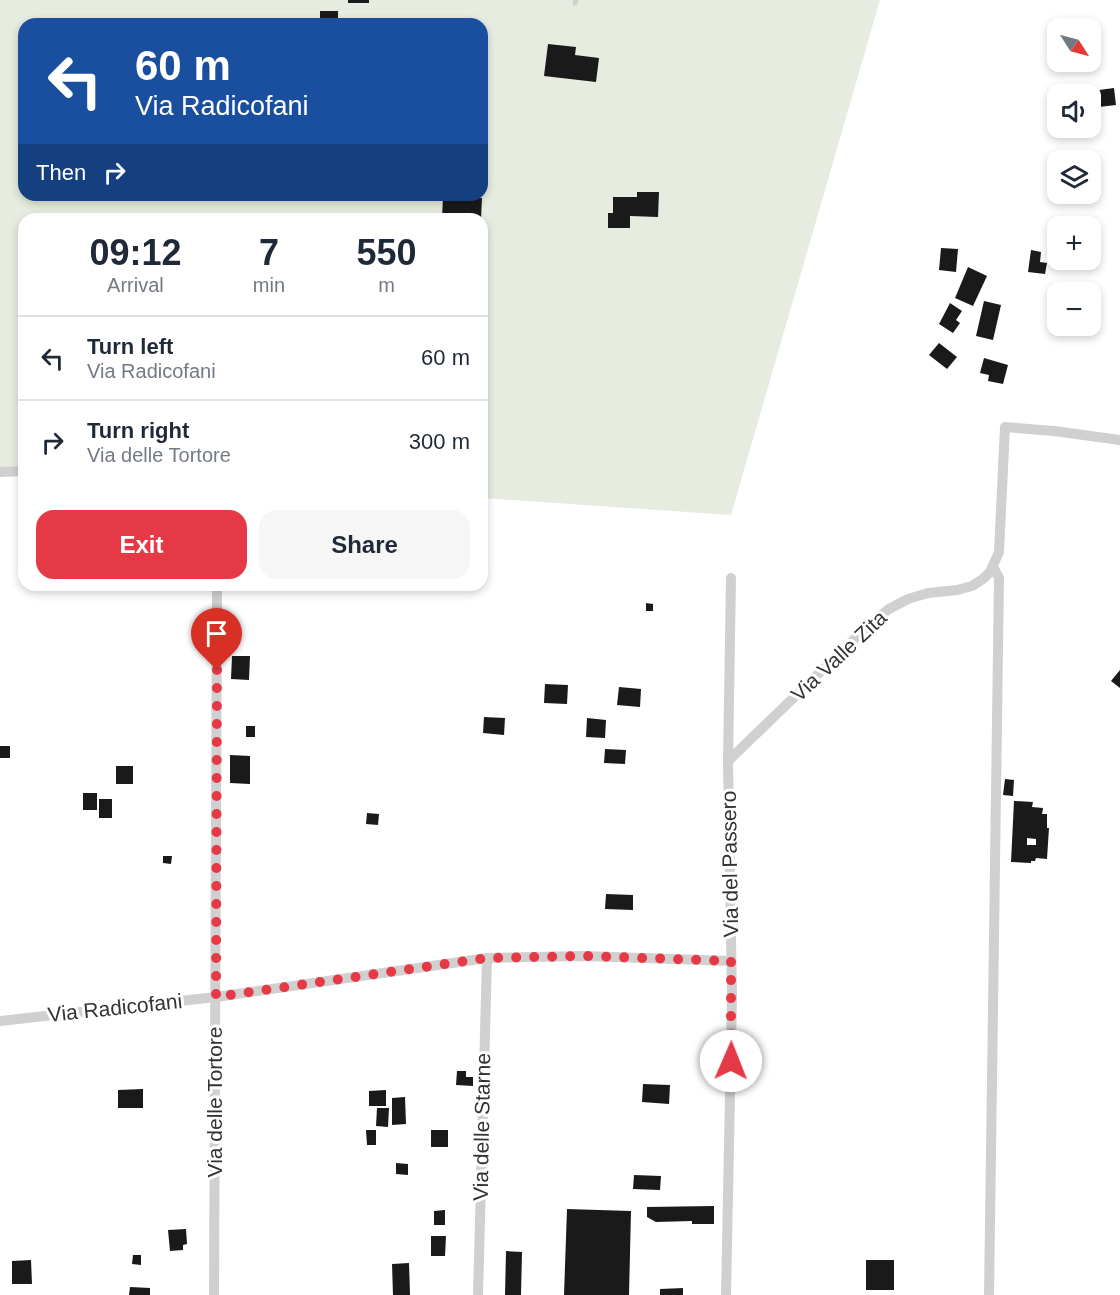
<!DOCTYPE html>
<meta charset="utf-8">
<style>
:root{--surface:#fff;--page:#f6f6f7;--text:#1f2937;--muted:#747a83;--line:#e0e1e3;--accent:#e63946}
body{margin:0;font-family:Helvetica,sans-serif;background:var(--page);color:var(--text);height:100vh;display:flex;flex-direction:column;font-size:22px;white-space:nowrap}
*{box-sizing:border-box;margin:0}
p{font-size:20px;color:var(--muted)}
.icon{flex:none;width:33px;height:33px;fill:none;stroke:currentColor;stroke-width:2;stroke-linecap:round;stroke-linejoin:round}
.map{position:relative;flex:1;overflow:hidden}
.sheet{position:absolute;left:18px;top:213px;width:470px;height:378px;display:flex;flex-direction:column;background:var(--surface);border-radius:18px;box-shadow:0 3px 9px #0003}
.sheet>*{flex:none}
.top-card{position:absolute;left:18px;top:18px;width:470px;height:183px;border-radius:18px;box-shadow:0 3px 9px #0003;background:#1a4fa0;color:#fff;overflow:hidden}
.needle{width:39px;rotate:126deg}
.tools{position:absolute;left:1047px;top:18px;display:grid;gap:12px}
.tools a{display:grid;place-items:center;width:54px;height:54px;border-radius:12px;background:var(--surface);box-shadow:0 3px 9px #0003;font-size:30px}
.pin{position:absolute;display:grid;place-items:center;width:51px;height:51px;color:#fff;margin:-62px -26px;border-radius:50% 50% 50% 0;rotate:-45deg;box-shadow:0 0 6px #0007}
.pin .icon{rotate:45deg}
.me{position:absolute;width:66px;margin:-33px;rotate:1deg;stroke-linejoin:round;filter:drop-shadow(0 0 4px #0008)}
.turn{display:flex;align-items:center;gap:21px;height:126px;padding:0 18px;font-size:27px}
.turn .icon{width:78px;height:78px;stroke-width:2.5}
.turn b{display:block;font-size:42px;line-height:51px}
.then{display:flex;align-items:center;height:57px;padding:0 18px;background:#0003;gap:12px;font-size:22px}
.eta{display:flex;justify-content:space-evenly;align-items:center;height:102px;text-align:center}
.eta b{font-size:36px;font-weight:600;line-height:42px}
.action{display:flex;gap:12px;margin-top:auto;padding:12px 18px}
.action a{flex:1;height:69px;border-radius:18px;background:var(--accent);color:#fff;font-size:24px;font-weight:600;line-height:69px;text-align:center}
.action a+a{background:var(--page);color:var(--text)}
ul{padding:0;list-style:none}
li{display:flex;align-items:center;gap:18px;height:84px;padding:0 18px;border-top:2px solid var(--line)}
li div{flex:1}
li b{display:block;font-size:22px}
li em{font-style:normal}
.map>svg:first-child{display:block}
</style>
<div class="map">
<svg width="1120" height="1295" viewBox="0 0 1120 1295">
<rect width="100%" height="100%" fill="#fff"/>
<path fill="#e6ecdf" fill-rule="evenodd" d="M0,0h880l-149,515 -249,-17v-279h-458v253h-24zM24,24h458v171h-458z"/>
<g fill="#1a1a1a" fill-rule="evenodd">
<rect x="348" y="0" width="21" height="3"/>
<rect x="320" y="11" width="18" height="13"/>
<path d="M548,44l28,3 -1,8 24,3 -3,24 -52,-6z"/>
<path d="M1114,88l2,17 -26,3v-14h-5l-1,-2z"/>
<path d="M637,192h22l-1,25 -28,-1v12h-22v-15h5v-16h24z"/>
<path d="M443,196l39,2 -1,21h-39z"/>
<path d="M941,248l17,1 -2,23 -17,-2z"/>
<path d="M1031,250l10,2 -1,10 7,1 -2,11 -17,-2z"/>
<path d="M968,267l19,9 -14,30 -18,-8z"/>
<path d="M984,301l17,4 -8,35 -17,-4z"/>
<path d="M950,303l12,8 -6,9 4,3 -7,10 -14,-9z"/>
<path d="M939,343l18,14 -10,12 -18,-14z"/>
<path d="M984,358l24,7 -5,19 -15,-3 1,-6 -9,-2z"/>
<path d="M646,603l7,1v7h-7z"/>
<path d="M232,656h18l-1,24 -18,-1z"/>
<path d="M1120,670v18l-9,-7z"/>
<path d="M545,684l23,1 -1,19 -23,-1z"/>
<path d="M619,687l22,2 -1,18 -23,-2z"/>
<path d="M484,717l21,1 -1,17 -21,-2z"/>
<path d="M587,718l19,2 -1,18 -19,-1z"/>
<rect x="246" y="726" width="9" height="11"/>
<rect x="0" y="746" width="10" height="12"/>
<path d="M605,749l21,1 -1,14 -21,-1z"/>
<path d="M230,755l20,1v28l-20,-1z"/>
<rect x="116" y="766" width="17" height="18"/>
<path d="M1005,779l9,1 -1,16 -10,-1z"/>
<rect x="83" y="793" width="14" height="17"/>
<rect x="99" y="799" width="13" height="19"/>
<path d="M1014,801l19,1 -1,5 11,1 -1,6h5v14h2l-2,31 -11,-1 -1,3h-4v2l-20,-1zM1027,838l9,1v6h-9z"/>
<path d="M367,813l12,1 -1,11 -12,-1z"/>
<path d="M163,856h9l-1,8 -8,-1z"/>
<path d="M606,894l27,1v15l-28,-1z"/>
<path d="M457,1071h9v6h7v9l-17,-1z"/>
<path d="M643,1084l27,1 -1,19 -27,-2z"/>
<path d="M143,1089v19h-25v-18z"/>
<path d="M386,1090v16h-17v-15z"/>
<path d="M405,1097l1,27 -14,1v-27z"/>
<path d="M377,1108h12l-1,19 -12,-1z"/>
<path d="M366,1130h10v15h-9z"/>
<rect x="431" y="1130" width="17" height="17"/>
<path d="M396,1163l12,1v11l-12,-1z"/>
<path d="M634,1175l27,1 -1,14 -27,-1z"/>
<path d="M714,1206v18h-22v-3l-36,1 -9,-5v-10z"/>
<path d="M567,1209l64,2 -2,84h-65z"/>
<path d="M445,1210v15h-11v-14z"/>
<path d="M186,1229l1,15 -4,1v5l-13,1 -2,-21z"/>
<path d="M431,1236h15l-1,20h-14z"/>
<path d="M506,1251l16,1 -1,43h-16z"/>
<path d="M133,1255h8v10l-9,-1z"/>
<path d="M31,1260l1,24h-20v-23z"/>
<rect x="866" y="1260" width="28" height="30"/>
<path d="M409,1263l1,32h-17l-1,-31z"/>
<path d="M130,1287l20,1v7h-21z"/>
<path d="M683,1288v7h-23v-6z"/>
</g>
<g fill="none" stroke-linecap="round" stroke-linejoin="round">
<path stroke="#d0d0d0" stroke-width="5" d="M575,3l1,-3"/>
<g stroke="#d0d0d0" stroke-width="10">
<path d="M0,472l24,-1"/>
<path d="M728,761l144,-139 17,-13 19,-10 20,-6 29,-3 15,-4 11,-7 7,-7 9,-20 6,-125 49,4 66,9"/>
<path d="M0,1021l216,-24 271,-39 97,-2 147,5"/>
<path d="M214,1295l3,-710"/>
<path d="M478,1295l9,-337"/>
<path d="M726,1295l6,-300 -4,-234 3,-183"/>
<path d="M989,1295l10,-717 -6,-11"/>
</g>
</g>
<g fill="none" stroke-linecap="round" stroke-linejoin="round">
<path stroke="#e63946" stroke-width="10" stroke-dasharray="0 18" d="M217,670l-1,327 271,-39 98,-2 146,5v100"/>
</g>
<g text-anchor="middle" stroke-width="6" stroke-linejoin="round" paint-order="stroke">
<g font-size="21" fill="#333" stroke="#fff">
<text transform="translate(839 656) rotate(-43)" y="7">Via Valle Zita</text>
<text transform="translate(730 864) rotate(-91)" y="7">Via del Passero</text>
<text transform="translate(115 1008) rotate(-6)" y="7">Via Radicofani</text>
<text transform="translate(215 1102) rotate(-90)" y="7">Via delle Tortore</text>
<text transform="translate(482 1127) rotate(-89)" y="7">Via delle Starne</text>
</g>
</g>
</svg>
<div class="tools">
<a><svg class="needle" viewBox="-14 -14 28 28"><path d="M0-13l5 13h-10z" fill="#e53935"/><path d="M0 13l5-13h-10z" fill="#747a83"/></svg></a>
<a><svg class="icon" aria-label="sound" viewBox="0 0 24 24"><path d="M4 9h4l5-4v14l-5-4H4zM17 9q2 3 0 6"/></svg></a>
<a><svg class="icon" aria-label="layers" viewBox="0 0 24 24"><path d="M12 4l9 5-9 5-9-5zM3 14l9 5 9-5"/></svg></a>
<a>+</a>
<a>−</a>
</div>
<div class="pin" style="left:217px;top:670px;background:#d93025"><svg class="icon" aria-label="arrive" viewBox="0 0 24 24"><path d="M6 21V4h12l-3 4 3 4H6"/></svg></div>
<svg class="me" style="left:731px;top:1061px" viewBox="-20 -20 40 40"><circle r="19" fill="#fff"/><path d="M0-13L10 11 0 6-10 11z" fill="#e63946"/></svg>
<div class="top-card">
<div class="turn"><svg class="icon" aria-label="left" viewBox="0 0 24 24"><path d="M17 20v-9H6M10 6l-5 5 5 5"/></svg><div><b>60 m</b>Via Radicofani</div></div>
<div class="then">Then<svg class="icon" aria-label="right" viewBox="0 0 24 24"><path d="M7 20v-9h11M14 6l5 5-5 5"/></svg></div>
</div>
<section class="sheet">
<div class="eta">
<div><b>09:12</b><p>Arrival</p></div>
<div><b>7</b><p>min</p></div>
<div><b>550</b><p>m</p></div>
</div>
<ul>
<li><svg class="icon" aria-label="left" viewBox="0 0 24 24"><path d="M17 20v-9H6M10 6l-5 5 5 5"/></svg><div><b>Turn left</b><p>Via Radicofani</p></div><em>60 m</em></li>
<li><svg class="icon" aria-label="right" viewBox="0 0 24 24"><path d="M7 20v-9h11M14 6l5 5-5 5"/></svg><div><b>Turn right</b><p>Via delle Tortore</p></div><em>300 m</em></li>
</ul>
<div class="action"><a>Exit</a><a>Share</a></div>
</section>
</div>
